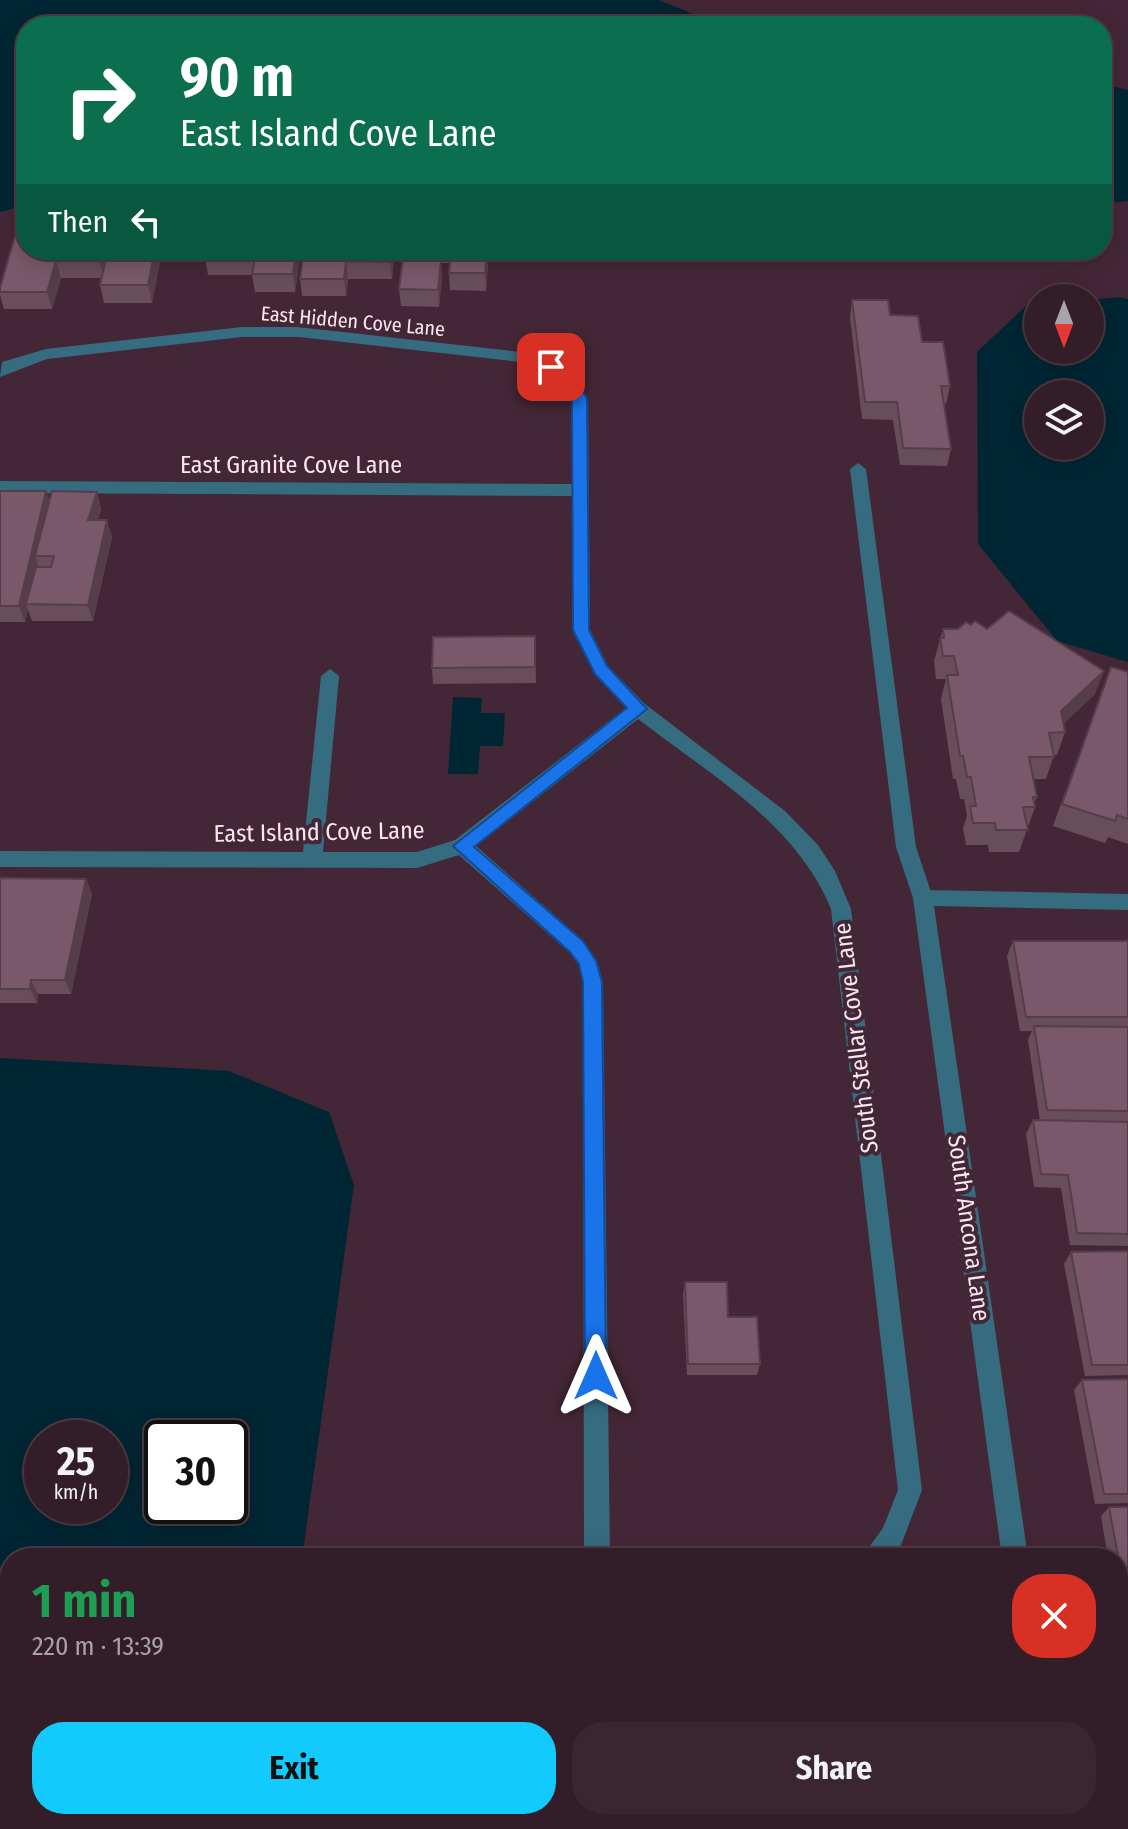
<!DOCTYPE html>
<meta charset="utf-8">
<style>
:root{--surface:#331d28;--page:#3b2630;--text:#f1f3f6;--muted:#a9a2a8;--line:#4e3b45;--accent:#12cafb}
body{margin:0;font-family:"Fira Sans Condensed",sans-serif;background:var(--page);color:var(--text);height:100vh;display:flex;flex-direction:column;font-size:30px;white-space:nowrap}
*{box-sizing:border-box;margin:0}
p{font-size:26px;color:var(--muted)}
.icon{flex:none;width:44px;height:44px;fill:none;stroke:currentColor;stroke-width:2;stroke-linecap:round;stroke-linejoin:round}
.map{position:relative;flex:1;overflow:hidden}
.sheet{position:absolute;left:0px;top:1548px;width:1128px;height:282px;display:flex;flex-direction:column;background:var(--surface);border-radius:32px 32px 0 0;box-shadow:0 4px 20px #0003,0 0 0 2px var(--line)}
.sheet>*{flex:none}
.top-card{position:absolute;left:16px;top:16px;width:1096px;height:244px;border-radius:32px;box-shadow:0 4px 20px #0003,0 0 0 2px var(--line);background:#0b6e4f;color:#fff;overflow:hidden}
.needle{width:52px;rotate:180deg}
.tools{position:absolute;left:1024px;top:284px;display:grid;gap:16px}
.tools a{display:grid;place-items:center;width:80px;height:80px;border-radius:50%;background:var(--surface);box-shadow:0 4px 20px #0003,0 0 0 2px var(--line);font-size:40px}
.speed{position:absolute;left:24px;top:1420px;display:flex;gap:16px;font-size:40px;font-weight:700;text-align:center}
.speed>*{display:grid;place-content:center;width:104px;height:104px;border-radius:50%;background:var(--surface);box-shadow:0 4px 20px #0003,0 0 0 2px var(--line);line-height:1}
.speed small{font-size:20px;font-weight:400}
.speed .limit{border:4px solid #111;border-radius:12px;background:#fff;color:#111}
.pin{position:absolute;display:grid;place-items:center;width:68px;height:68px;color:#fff;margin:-34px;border-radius:16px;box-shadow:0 4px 12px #0006}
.me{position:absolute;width:88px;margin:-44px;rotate:0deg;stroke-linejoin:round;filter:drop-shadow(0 0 6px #0008)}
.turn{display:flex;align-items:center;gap:28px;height:168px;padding:0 32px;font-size:36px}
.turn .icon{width:104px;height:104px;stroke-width:2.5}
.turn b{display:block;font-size:56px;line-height:68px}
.then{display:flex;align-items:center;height:76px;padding:0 32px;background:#0003;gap:16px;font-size:30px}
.round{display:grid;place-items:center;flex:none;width:84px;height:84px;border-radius:32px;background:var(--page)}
.head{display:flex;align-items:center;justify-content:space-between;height:136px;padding:0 32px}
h1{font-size:48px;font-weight:700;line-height:60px;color:#1e9e55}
.action{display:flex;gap:16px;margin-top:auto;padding:16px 32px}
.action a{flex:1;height:92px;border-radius:32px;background:var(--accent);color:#111;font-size:32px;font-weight:700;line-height:92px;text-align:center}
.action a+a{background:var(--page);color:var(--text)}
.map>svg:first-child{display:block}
</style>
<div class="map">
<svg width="1128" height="1829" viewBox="0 0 1128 1829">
<rect width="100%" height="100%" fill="#442736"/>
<g fill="#002633" fill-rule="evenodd">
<path d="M0,0h659l63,26h-696v179l-26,7z"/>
<path d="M1102,84l26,6v111l-26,3z"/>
<path d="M1120,297l8,2v363l-71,-21 -79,-97 -1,-192 50,-47 11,-1v46h52v-50zM1038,394h52v52h-52z"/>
<path d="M453,697l29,1 -1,15h24l-2,33h-23l-2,28h-30z"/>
<path d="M0,1058l229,13 100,41 25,73 -52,373h-292v262h242l-3,9h-249zM110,1438v68h-68v-68zM230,1438v68h-68v-68z"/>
</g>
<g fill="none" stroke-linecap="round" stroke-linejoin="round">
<path fill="#366c7f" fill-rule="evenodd" d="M858,463l8,6 50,378 17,51 -3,6h-14l-3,-6 -17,-51 -46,-378z"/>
<g fill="#366c7f" fill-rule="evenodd">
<path d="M242,327h57l221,25 40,15 28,31 2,232 18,36 37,38 140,107 33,34 17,26 16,38 71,581 -21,55 -11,13h-29l22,-30 15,-38 -67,-581c-35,-86 -122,-135 -193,-190l-162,127 108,95 13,20 6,21 7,576h-26l-1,-576 -5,-18 -8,-11 -111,-98 -42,13 -417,-1v-16l303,1 18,-176 9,-7 9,7 -16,176h94l38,-12 171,-132 -31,-33 -23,-45v-134l-572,-3v-12l572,3v-85l-23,-24 -29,-13 -221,-25h-57l-195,22 -47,18 2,-15 44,-13z"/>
<path d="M923,890l205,4v16l-194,-4 94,652h-26l-89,-660 3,-6z"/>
<path d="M615,1820h40l4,9h-40z"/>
<path d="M830,1820h28l1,9h-28z"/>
<path d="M886,1820h28l-3,9h-28z"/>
<path d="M1021,1820h28l1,9h-28z"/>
</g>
</g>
<g fill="#684d5a">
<path d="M26,250h180l-1,7h-44l-9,46h-48l-4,-18 1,-7h-40l-9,31h-48l-4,-14v-7z"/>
<path d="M207,250h94l-6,42h-40l-3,-17h-44l-3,-17z"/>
<path d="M304,250h91l-3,29h-44l-2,17h-44l-2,-17z"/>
<path d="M404,250h85l-3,41 -36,-1 -1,-17 1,-10h-9l1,14 -3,30 -38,-1 -2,-17z"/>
<path d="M852,300l38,15 32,27 28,44 -4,18h-2l7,45 -4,17 -47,-1 -7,-45 -31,-1 -12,-102z"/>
<path d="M0,491h46l3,10 48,-9 4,17 -3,11 14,17 -19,84h-61l-4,-11 -3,12h-25z"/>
<path d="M943,629l152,65 -32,30 2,8 -8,23h-3l-8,24h-12l3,18 -3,7 1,3 -16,45h-30l-1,-7h-22l-3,-17 4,-12 -3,-17h-4l-4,-20h-3l-12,-80 5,-20h-10l-2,-18z"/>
<path d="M535,636l1,47 -103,1 -1,-16z"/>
<path d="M1128,672v172l-20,-7 -3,6 -52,-17 49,-136z"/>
<path d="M0,878l86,1 6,15 -21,100h-33l-1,9h-37z"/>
<path d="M1013,941h115v305l-58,-1 -9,-57 -27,-1 -8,-53 7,-14 7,1 -12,-81 4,-9h-12l-13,-75z"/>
<path d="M1128,1251v124l-43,1 -21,-112 7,-12z"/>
<path d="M685,1282l43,35 32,47 -3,11h-70l-4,-81z"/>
<path d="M1128,1379v124l-33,1 -21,-114 8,-10z"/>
<path d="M1109,1507h19v159h-5l-5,-29v-79h-10l-7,-42z"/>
<path d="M1118,1681h10v135l-10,-65z"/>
</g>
<g fill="#553e4a">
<path d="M102,250h8l-6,28 -5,-17z"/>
<path d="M155,250h5l1,7 -9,46 -4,-18z"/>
<path d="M296,250h5l-6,42 -2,-18z"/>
<path d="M391,250h4l-3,29 -2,-17z"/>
<path d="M487,250h2l-3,41 -1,-18z"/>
<path d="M441,260l1,17 -3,30 -1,-17z"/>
<path d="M56,261l5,17 -9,31 -5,-17z"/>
<path d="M346,261l2,18 -2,17 -2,-17z"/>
<path d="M46,491l6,17 -17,48 3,10 -8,38h-4l2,6 -3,12 -6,-16z"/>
<path d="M97,492l4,17 -8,28 -5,-17z"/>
<path d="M107,520l5,17 -19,84 -5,-16z"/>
<path d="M1104,671l-9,23 -43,40 9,-23z"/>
<path d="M86,879l6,15 -21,100 -6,-14z"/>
<path d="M31,980l7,14 -1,9 -7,-14z"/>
</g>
<g fill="#795969" stroke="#553e4a" stroke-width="2">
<path d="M26,198v52h76l-3,11h-43l-9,31h-47v-4z"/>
<path d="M108,250h47l-7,35h-48z"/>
<path d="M207,250h89l-3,24h-41l3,-16h-50z"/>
<path d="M304,250h87l-1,12 -44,-1 -2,18h-44z"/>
<path d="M404,250h23l-2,10h16l-3,30 -39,-1z"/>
<path d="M451,250h36l-2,23h-36z"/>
<path d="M852,300h36l2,15 28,1 4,26h21l7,44h-9l10,63 -48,-1 -6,-46h-32z"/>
<path d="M0,491h46l-27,115h-19z"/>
<path d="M52,491l45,1 -9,28h19l-19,85 -62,-1 10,-37h15l3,-11h-19z"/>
<path d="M1009,611l95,60 -43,40 4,21 -16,1 5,24h-25l8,40h-4l2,10h-12l5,23h-32l-1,-7h-22l-3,-17h6l-5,-29h-4l-4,-21h-3l-13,-81h11l-4,-19h-11l-3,-18h4l-1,-9h15l8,-7 5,3 4,-4 12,8z"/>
<path d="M535,636v31l-103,1 1,-31z"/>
<path d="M1111,667l17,5v147l-11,-4 -2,6 -53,-17z"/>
<path d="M0,878l86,1 -21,101h-34l-1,9h-30z"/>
<path d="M1013,941h115v76h-102z"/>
<path d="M1034,1026l94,1v84l-81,-1z"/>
<path d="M1033,1120l95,2v112l-51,-1 -9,-58 -27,-1z"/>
<path d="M1128,1251v114h-36l-21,-113z"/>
<path d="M685,1282h42l1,35h29l3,47h-72z"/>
<path d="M1128,1379v115h-24l-22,-114z"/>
<path d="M1109,1507h19v128l-10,-54v-9h3z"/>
<path d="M1118,1681h10v68l-10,-64z"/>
</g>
<path fill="#1a73e8" stroke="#114b97" stroke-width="2" d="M551,363l19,11 17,24 2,232 18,36 40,43 -173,138 109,94 13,20 6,21 4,394 -3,7 -7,3 -8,-3 -3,-7 -2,-394 -4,-18 -9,-12 -117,-106 174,-138 -32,-34 -22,-44 -1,-231 -12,-18 -16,-14z"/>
<g text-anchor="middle" stroke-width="8" stroke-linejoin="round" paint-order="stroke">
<g font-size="20" fill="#fbe7f0" stroke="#442736">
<text transform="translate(353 321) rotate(5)" y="7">East Hidden Cove Lane</text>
</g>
<g font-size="24" fill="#fbe7f0" stroke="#442736">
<text x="291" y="473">East Granite Cove Lane</text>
<text transform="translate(319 832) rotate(-1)" y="8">East Island Cove Lane</text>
<text transform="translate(856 1038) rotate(-97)" y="8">South Stellar Cove Lane</text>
<text transform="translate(969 1228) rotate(82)" y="8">South Ancona Lane</text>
</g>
</g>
</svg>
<div class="tools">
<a><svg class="needle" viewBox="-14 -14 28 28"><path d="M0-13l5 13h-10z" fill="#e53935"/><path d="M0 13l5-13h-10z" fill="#a9a2a8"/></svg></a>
<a><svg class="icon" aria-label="layers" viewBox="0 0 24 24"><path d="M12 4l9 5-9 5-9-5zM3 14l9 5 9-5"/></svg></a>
</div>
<div class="speed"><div>25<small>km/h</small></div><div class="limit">30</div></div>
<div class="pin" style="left:551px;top:367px;background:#d93025"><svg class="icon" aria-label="arrive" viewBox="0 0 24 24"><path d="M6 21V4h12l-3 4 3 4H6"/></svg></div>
<svg class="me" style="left:596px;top:1376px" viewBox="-20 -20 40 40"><path d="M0-17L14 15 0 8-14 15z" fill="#1a73e8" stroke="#fff" stroke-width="4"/></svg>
<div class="top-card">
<div class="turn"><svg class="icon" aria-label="right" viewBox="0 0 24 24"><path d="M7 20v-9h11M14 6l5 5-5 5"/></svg><div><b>90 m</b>East Island Cove Lane</div></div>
<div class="then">Then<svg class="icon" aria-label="left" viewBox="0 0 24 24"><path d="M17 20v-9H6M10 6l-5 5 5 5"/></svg></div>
</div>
<section class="sheet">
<div class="head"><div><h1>1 min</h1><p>220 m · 13:39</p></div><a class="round" style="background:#d93025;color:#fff"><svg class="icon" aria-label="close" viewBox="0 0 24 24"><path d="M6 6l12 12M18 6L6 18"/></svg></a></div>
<div class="action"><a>Exit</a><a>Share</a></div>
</section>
</div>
